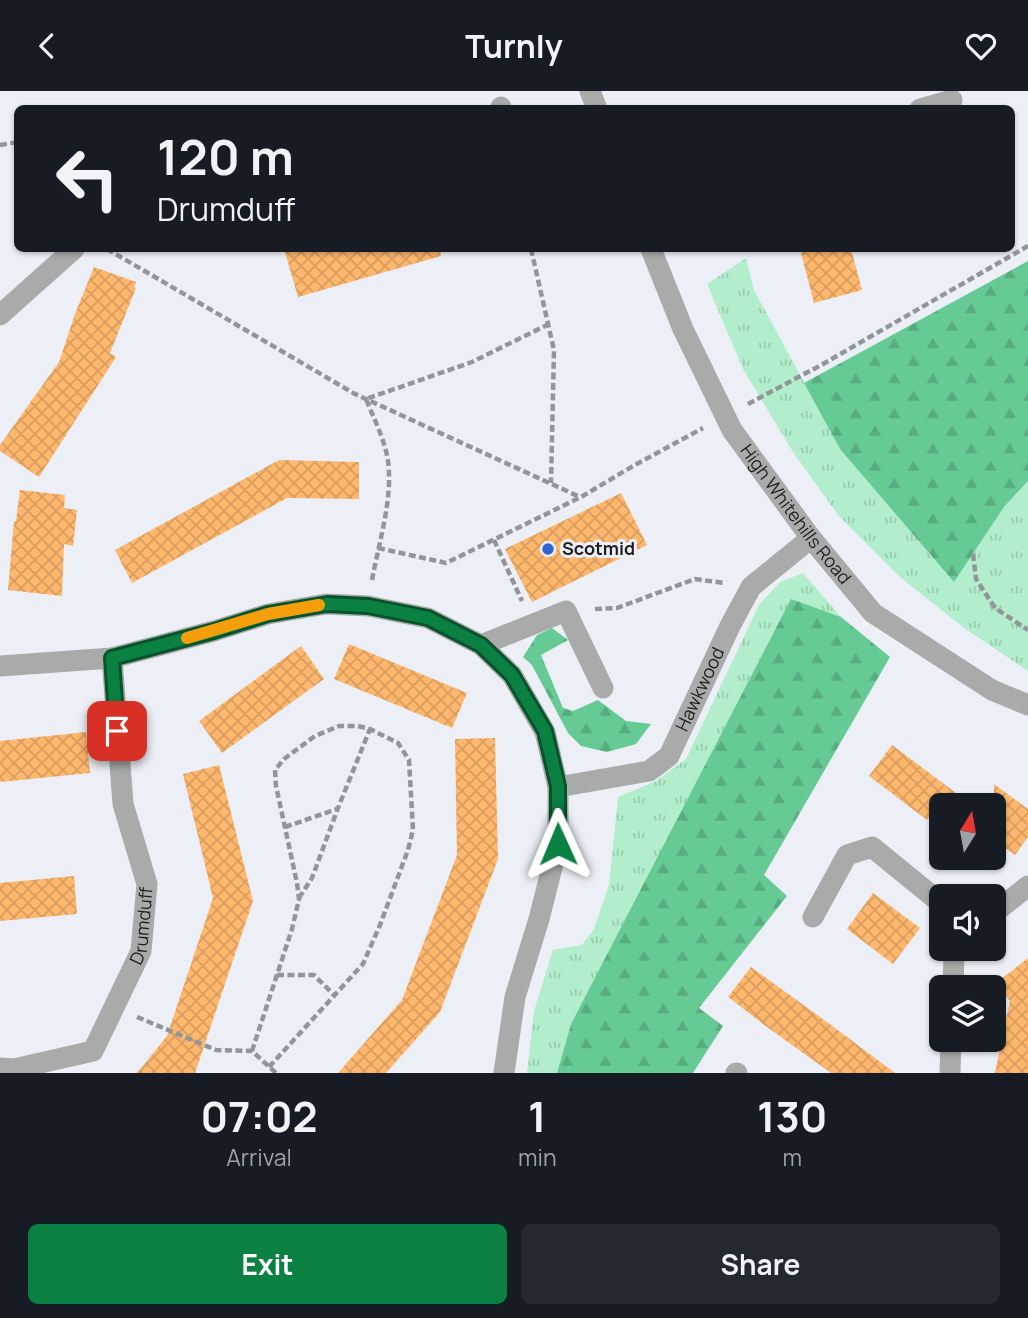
<!DOCTYPE html>
<style>
:root{--surface:#171b24;--page:#242831;--text:#f1f3f6;--muted:#9ea1a6;--accent:#0b8043}
body{margin:0;font-family:Manrope,sans-serif;background:var(--page);color:var(--text);height:100vh;display:flex;flex-direction:column;font-size:26px;white-space:nowrap}
*{box-sizing:border-box;margin:0}
p{font-size:23px;color:var(--muted)}
.icon{flex:none;width:38px;height:38px;fill:none;stroke:currentColor;stroke-width:2;stroke-linecap:round;stroke-linejoin:round}
.map{position:relative;height:982px;overflow:hidden}
.details{display:flex;flex-direction:column;background:var(--surface);flex:1}
.details>*{flex:none}
.banner{position:absolute;left:14px;top:14px;width:1001px;height:147px;border-radius:10px;box-shadow:0 2px 5px #0004;background:#171b24;color:var(--text);overflow:hidden}
.needle{width:46px;rotate:11deg}
.tools{position:absolute;left:929px;top:702px;display:grid;gap:14px}
.tools a{display:grid;place-items:center;width:77px;height:77px;border-radius:10px;background:var(--surface);box-shadow:0 2px 5px #0004;font-size:35px}
.pin{position:absolute;display:grid;place-items:center;width:60px;height:60px;color:#fff;margin:-30px;border-radius:14px;box-shadow:0 4px 10px #0006}
.me{position:absolute;width:77px;margin:-38px;rotate:359deg;stroke-linejoin:round;filter:drop-shadow(0 0 5px #0008)}
.turn{display:flex;align-items:center;gap:24px;height:147px;padding:0 28px;font-size:32px}
.turn .icon{width:91px;height:91px;stroke-width:2.5}
.turn b{display:block;font-size:49px;line-height:60px}
.eta{display:flex;justify-content:space-evenly;align-items:center;height:119px;text-align:center}
.eta b{font-size:42px;font-weight:700;line-height:49px}
.cta{display:flex;gap:14px;margin-top:auto;padding:14px 28px}
.cta a{flex:1;height:80px;border-radius:10px;background:var(--accent);color:#fff;font-size:28px;font-weight:700;line-height:80px;text-align:center}
.cta a+a{background:var(--page);color:var(--text)}
header{display:flex;justify-content:space-between;align-items:center;height:91px;padding:0 28px;background:var(--surface);font-size:32px;font-weight:700}
.map>svg:first-child{display:block}
</style>
<header><svg class="icon" aria-label="back" viewBox="0 0 24 24"><path d="M15 5l-7 7 7 7"/></svg>Turnly<svg class="icon" aria-label="heart" viewBox="0 0 24 24"><path d="M12 20l-8-8c-3-5 5-10 8-4 3-6 11-1 8 4z"/></svg></header>
<div class="map">
<svg width="1028" height="982" viewBox="0 0 1028 982">
<defs>
<pattern id="grass-tufts" width="24" height="20" patternUnits="userSpaceOnUse" patternTransform="scale(1.75)"><rect width="24" height="20" fill="#b2eecb"/><path d="M3 7l-1-3M5 7V3M7 7l1-3M15 17l-1-3M17 17v-4M19 17l1-3" fill="none" stroke="#99ccae"/></pattern>
<pattern id="forest-firs" width="22" height="20" patternUnits="userSpaceOnUse" patternTransform="scale(1.75)"><rect width="22" height="20" fill="#66ca95"/><path d="M5 1l3.5 6h-7zM16 11l3.5 6h-7z" fill="#58ad80"/></pattern>
<pattern id="building-cross-hatch" width="8" height="8" patternUnits="userSpaceOnUse" patternTransform="scale(1.75)"><rect width="8" height="8" fill="#feb76d"/><path d="M0 0l8 8M0 8l8-8" fill="none" stroke="#d99d5e"/></pattern>
</defs>
<rect width="100%" height="100%" fill="#ecf0f6"/>
<g fill="url(#grass-tufts)">
<path d="M746,167l8,32 86,159 114,132 50,-74 24,-26v190l-64,-43 -64,-51 -62,-62 -45,-63 -50,-83 -36,-85z"/>
<path d="M803,482l38,44 -50,-17 -220,424 -14,49h-30l7,-62 19,-61 29,-5 12,-16 15,-44 9,-88 38,-16 30,-22 73,-154 21,-23z"/>
</g>
<g fill="url(#forest-firs)">
<path d="M1028,170v220l-24,26 -50,75 -114,-133 -36,-66z"/>
<path d="M791,508l50,18 49,40 -126,218 23,21 -88,112 24,18 -30,47h-136l14,-49z"/>
<path d="M552,537l16,12 -27,15 22,53 10,3 25,-11 28,21 25,3 -15,20 -29,8 -26,-6 -13,-13 -36,-68 -9,-8 14,-22z"/>
</g>
<g fill="url(#building-cross-hatch)">
<path d="M284,158h156l1,7 -143,41z"/>
<path d="M800,158h51l11,41 -48,13z"/>
<path d="M94,176l42,15 -2,5 2,1 -26,65 6,4 -77,120 -39,-26v-6l59,-83 16,-48z"/>
<path d="M279,369l80,2v37l-72,-1 -155,85 -17,-33z"/>
<path d="M20,399l45,5 -1,13 13,2 -4,36 -9,-2 -2,52 -54,-6 6,-69h2z"/>
<path d="M621,402l26,52 -115,57 -27,-53z"/>
<path d="M349,553l118,49 -15,35 -118,-49z"/>
<path d="M301,555l23,33 -102,74 -23,-32z"/>
<path d="M86,641l4,41 -90,9v-41z"/>
<path d="M495,647l3,121 -58,153 -54,61h-48l64,-73 55,-145 -2,-116z"/>
<path d="M892,654l80,60h-33l-12,15 -58,-44z"/>
<path d="M219,674l34,136 -58,172h-58l30,-37 46,-138 -30,-124z"/>
<path d="M994,693l34,25v28l-13,18 -21,-15z"/>
<path d="M74,785l3,38 -77,7v-38z"/>
<path d="M873,802l47,35 -27,36 -46,-35z"/>
<path d="M1028,867v115h-33l15,-72 -15,-17z"/>
<path d="M751,876l80,58 64,48h-64l-64,-46 -39,-30z"/>
</g>
<g fill="none" stroke-linecap="round" stroke-linejoin="round">
<g stroke="#929599" stroke-width="4.5" stroke-dasharray="7 3.5" stroke-linecap="butt">
<path d="M0,54l18,-3"/>
<path d="M107,158l248,145 225,103"/>
<path d="M531,158l23,101 -3,133"/>
<path d="M748,313l75,-40 205,-118"/>
<path d="M494,449l28,61"/>
<path d="M378,457l68,15 135,-66 52,-31 70,-38"/>
<path d="M973,463l3,25 19,29 33,22"/>
<path d="M372,489c7,-38 21,-81 16,-119 -3,-21 -14,-42 -22,-62l106,-37 77,-38"/>
<path d="M595,518l22,-1 78,-29 29,4"/>
<path d="M285,736l52,-18"/>
<path d="M299,807l13,-20 26,-70 32,-79"/>
<path d="M277,884h37l20,20"/>
<path d="M137,926l79,33 36,1 24,22"/>
<path d="M252,960l40,-122 7,-30 -2,-16 -21,-97 -1,-16 9,-11 31,-23 24,-10h19l12,3 28,14 11,17 4,70 -5,20 -28,75 -17,39 -94,103"/>
</g>
<g stroke="#a8aba9" stroke-width="21">
<path d="M590,0l7,18"/>
<path d="M501,18v-2"/>
<path d="M920,18l32,-9"/>
<path id="s1" d="M651,158l32,80 49,101 79,108 62,75 119,77 36,15"/>
<path d="M0,224l74,-66"/>
<path d="M481,554l85,-34 37,77"/>
<path d="M0,575l112,-8 102,-27 54,-17 58,-10 42,2 60,12 53,27 31,30 33,57 13,55v57l-19,75 -24,78 -11,76"/>
<path id="s2" d="M558,696l91,-16 20,-15 61,-130 21,-39 60,-49"/>
<path d="M994,822l34,-27"/>
<path d="M813,826l34,-62 25,-8 70,57"/>
<path d="M953,896l1,-32 5,-6"/>
<path id="s3" d="M0,977l14,1 79,-18 48,-100 6,-67 -24,-80 -11,-146"/>
<path d="M736,982h1"/>
<path d="M950,982l1,-34"/>
</g>
</g>
<g fill="none" stroke-linecap="round" stroke-linejoin="round">
<defs>
<path id="route" d="M117,640l-5,-73 102,-27 54,-17 59,-10 41,2 60,12 53,27 31,30 33,56 13,55v58"/>
</defs>
<use href="#route" stroke="#07532c" stroke-width="18"/>
<use href="#route" stroke="#0b8043" stroke-width="12"/>
<path stroke="#f59e0b" stroke-width="12" d="M187,547l81,-24 51,-9"/>
</g>
<circle fill="#3265d4" stroke="#ecf0f6" stroke-width="2.5" cx="548" cy="458" r="7"/>
<g text-anchor="middle" stroke-width="6" stroke-linejoin="round" paint-order="stroke">
<g font-size="18" fill="#1d1e20" stroke="#ecf0f6">
<text dy="6" stroke="none"><textPath href="#s1" startOffset="304">High Whitehills Road</textPath></text>
<text dy="6" stroke="none"><textPath href="#s2" startOffset="191">Hawkwood</textPath></text>
<text dy="6" stroke="none"><textPath href="#s3" startOffset="231">Drumduff</textPath></text>
</g>
<g font-size="18" font-weight="bold" fill="#1d1e20" stroke="#ecf0f6" text-anchor="start">
<text x="562" y="464">Scotmid</text>
</g>
</g>
</svg>
<div class="tools">
<a><svg class="needle" viewBox="-14 -14 28 28"><path d="M0-13l5 13h-10z" fill="#e53935"/><path d="M0 13l5-13h-10z" fill="#9ea1a6"/></svg></a>
<a><svg class="icon" aria-label="sound" viewBox="0 0 24 24"><path d="M4 9h4l5-4v14l-5-4H4zM17 9q2 3 0 6"/></svg></a>
<a><svg class="icon" aria-label="layers" viewBox="0 0 24 24"><path d="M12 4l9 5-9 5-9-5zM3 14l9 5 9-5"/></svg></a>
</div>
<div class="pin" style="left:117px;top:640px;background:#d93025"><svg class="icon" aria-label="arrive" viewBox="0 0 24 24"><path d="M6 21V4h12l-3 4 3 4H6"/></svg></div>
<svg class="me" style="left:558px;top:753px" viewBox="-20 -20 40 40"><path d="M0-17L14 15 0 8-14 15z" fill="#0b8043" stroke="#fff" stroke-width="4"/></svg>
<div class="banner">
<div class="turn"><svg class="icon" aria-label="left" viewBox="0 0 24 24"><path d="M17 20v-9H6M10 6l-5 5 5 5"/></svg><div><b>120 m</b>Drumduff</div></div>
</div>
</div>
<section class="details">
<div class="eta">
<div><b>07:02</b><p>Arrival</p></div>
<div><b>1</b><p>min</p></div>
<div><b>130</b><p>m</p></div>
</div>
<div class="cta"><a>Exit</a><a>Share</a></div>
</section>
